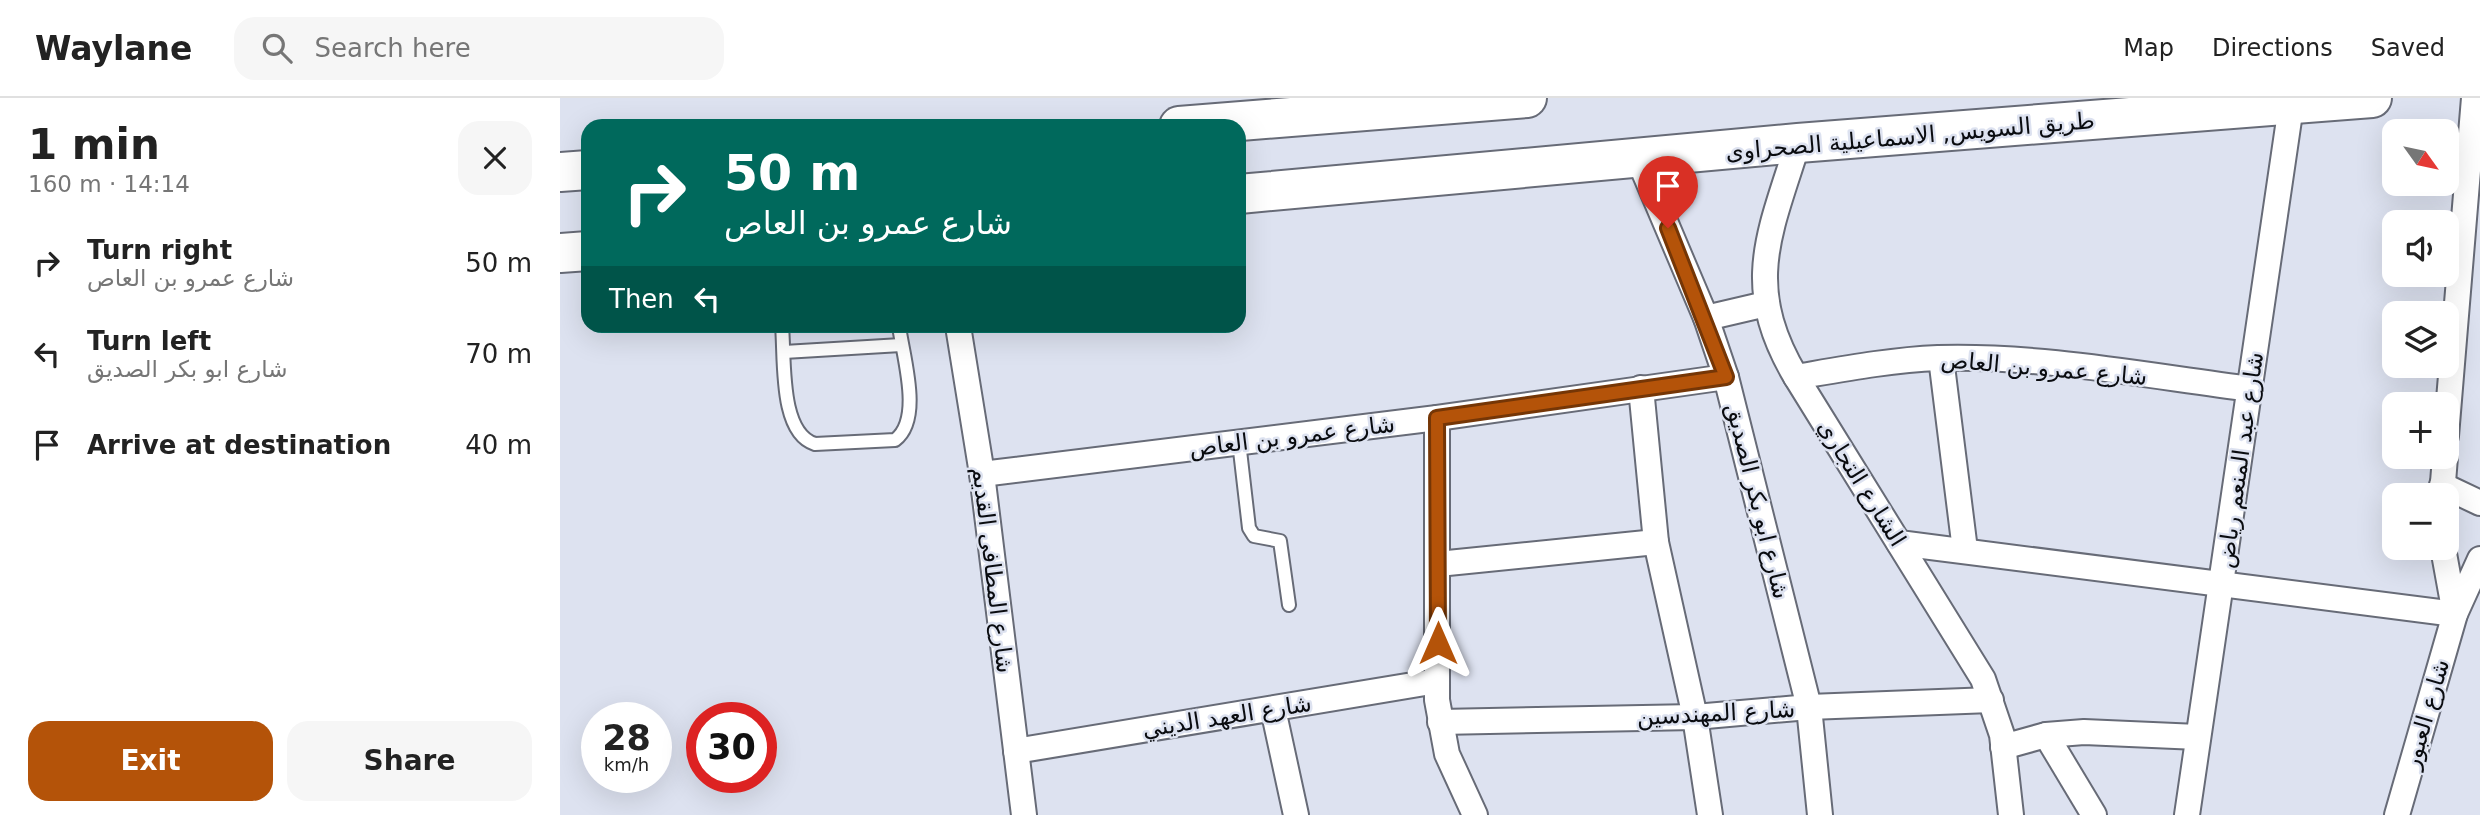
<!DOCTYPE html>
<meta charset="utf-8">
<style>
:root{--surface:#fff;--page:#f6f6f6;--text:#222;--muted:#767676;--line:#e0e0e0;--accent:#b45309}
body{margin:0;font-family:"DejaVu Sans",Vazirmatn,sans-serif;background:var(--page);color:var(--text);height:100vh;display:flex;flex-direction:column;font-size:26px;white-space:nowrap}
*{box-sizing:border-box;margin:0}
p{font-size:23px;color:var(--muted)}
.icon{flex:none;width:38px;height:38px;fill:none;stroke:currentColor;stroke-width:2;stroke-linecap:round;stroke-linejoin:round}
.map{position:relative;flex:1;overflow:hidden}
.drawer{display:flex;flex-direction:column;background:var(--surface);width:560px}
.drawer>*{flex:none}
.top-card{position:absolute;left:21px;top:21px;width:665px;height:214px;border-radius:21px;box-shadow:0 7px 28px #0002;background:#00695c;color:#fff;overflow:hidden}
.needle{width:46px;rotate:123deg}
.tools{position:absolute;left:1822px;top:21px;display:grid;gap:14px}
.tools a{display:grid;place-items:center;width:77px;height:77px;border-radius:14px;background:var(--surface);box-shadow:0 7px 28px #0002;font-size:35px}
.speed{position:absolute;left:21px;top:604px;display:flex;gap:14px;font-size:35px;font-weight:700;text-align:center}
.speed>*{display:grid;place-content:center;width:91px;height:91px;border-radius:50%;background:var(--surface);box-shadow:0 7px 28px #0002;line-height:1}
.speed small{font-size:18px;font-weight:400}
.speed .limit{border:10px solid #d22;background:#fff;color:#111}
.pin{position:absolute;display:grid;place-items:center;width:60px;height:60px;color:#fff;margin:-72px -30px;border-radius:50% 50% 50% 0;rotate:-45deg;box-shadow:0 0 7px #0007}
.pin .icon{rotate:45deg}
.me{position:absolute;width:77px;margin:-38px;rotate:0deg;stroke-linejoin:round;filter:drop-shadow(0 0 5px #0008)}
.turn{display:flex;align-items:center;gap:24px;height:147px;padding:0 28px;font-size:32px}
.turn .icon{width:91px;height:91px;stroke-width:2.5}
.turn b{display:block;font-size:49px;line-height:60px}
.then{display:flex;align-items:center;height:66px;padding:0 28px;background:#0003;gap:14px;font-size:26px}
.round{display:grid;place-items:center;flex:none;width:74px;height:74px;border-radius:21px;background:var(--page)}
.head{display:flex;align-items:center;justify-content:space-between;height:119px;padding:0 28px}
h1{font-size:42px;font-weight:700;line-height:52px}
.action{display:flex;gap:14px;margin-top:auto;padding:14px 28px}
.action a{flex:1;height:80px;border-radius:21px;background:var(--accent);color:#fff;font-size:28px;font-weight:700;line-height:80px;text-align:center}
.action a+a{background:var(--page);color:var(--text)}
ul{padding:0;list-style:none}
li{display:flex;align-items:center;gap:21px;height:91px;padding:0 28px}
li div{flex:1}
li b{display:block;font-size:26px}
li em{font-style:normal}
header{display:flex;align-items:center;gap:42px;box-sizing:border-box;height:98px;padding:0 35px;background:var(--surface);border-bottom:2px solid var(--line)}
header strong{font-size:33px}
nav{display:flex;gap:38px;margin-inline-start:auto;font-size:24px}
.search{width:490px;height:63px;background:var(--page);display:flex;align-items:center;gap:18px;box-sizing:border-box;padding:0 24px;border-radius:21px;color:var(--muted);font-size:26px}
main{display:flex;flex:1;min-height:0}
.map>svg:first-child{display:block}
</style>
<header>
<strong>Waylane</strong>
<div class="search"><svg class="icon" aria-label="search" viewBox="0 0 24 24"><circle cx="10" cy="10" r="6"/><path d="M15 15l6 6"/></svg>Search here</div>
<nav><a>Map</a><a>Directions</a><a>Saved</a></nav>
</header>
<main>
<section class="drawer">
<div class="head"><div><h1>1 min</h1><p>160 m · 14:14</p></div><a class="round"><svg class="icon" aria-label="close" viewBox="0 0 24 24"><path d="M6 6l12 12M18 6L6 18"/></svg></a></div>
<ul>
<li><svg class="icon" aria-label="right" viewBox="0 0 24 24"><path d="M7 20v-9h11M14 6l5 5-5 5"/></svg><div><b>Turn right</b><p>شارع عمرو بن العاص</p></div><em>50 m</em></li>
<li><svg class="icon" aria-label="left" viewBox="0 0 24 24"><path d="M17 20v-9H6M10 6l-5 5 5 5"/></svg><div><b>Turn left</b><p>شارع ابو بكر الصديق</p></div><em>70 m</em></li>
<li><svg class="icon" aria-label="arrive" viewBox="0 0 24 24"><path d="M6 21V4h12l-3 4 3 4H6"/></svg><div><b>Arrive at destination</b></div><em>40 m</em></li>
</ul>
<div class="action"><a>Exit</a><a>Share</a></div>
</section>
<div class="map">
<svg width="1920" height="717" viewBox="0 0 1920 717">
<rect width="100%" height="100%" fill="#dde2f0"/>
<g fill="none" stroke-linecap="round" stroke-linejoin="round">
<defs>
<g id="service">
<path d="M222,228c3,33 -3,107 33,118l80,-4c28,-21 8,-83 4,-114"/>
<path d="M224,254l117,-7"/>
<path d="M679,344l10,86 5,8 26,5 9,64"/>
</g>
<g id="minor">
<path d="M1238,45c-29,92 -56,143 -2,234l187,302 19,56 9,80"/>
<path d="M1079,62l67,158 20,59 83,330 11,108"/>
<path d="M1146,220l60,-14"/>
<path d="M398,228l24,148 42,341"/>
<path d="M1381,260l24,192"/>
<path d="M1236,279c47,-8 94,-17 142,-19 104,-3 210,18 313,31"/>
<path d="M1081,290l15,154 39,175 15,98"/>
<path d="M877,320v282l10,54 28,61"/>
<path d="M1886,338l28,-338"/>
<path d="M422,376l455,-56 289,-41"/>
<path d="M1882,387l38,18"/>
<path d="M1882,397l3,-38"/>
<path d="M1339,445l556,71 -12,-66"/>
<path d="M878,466l218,-22"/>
<path d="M713,611l23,106"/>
<path d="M880,624l255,-5 114,-10 182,-7"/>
<path d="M1486,637l48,80"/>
<path d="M1443,649l43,-12 38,-3 114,5"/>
<path d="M456,653l421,-70"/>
<path d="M1627,717l104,-709"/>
<path d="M1837,717l58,-201 25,-55"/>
</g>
<g id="trunk">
<path d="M619,28l348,-28"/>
<path d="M0,74l28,-2"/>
<path d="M679,96l559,-51 574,-45"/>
<path d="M0,155l28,-2"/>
</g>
</defs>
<use href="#service" stroke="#676b77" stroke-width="16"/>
<use href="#minor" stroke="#676b77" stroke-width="28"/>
<use href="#trunk" stroke="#676b77" stroke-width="42"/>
<use href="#service" stroke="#fff" stroke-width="12"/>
<use href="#minor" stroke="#fff" stroke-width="24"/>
<use href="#trunk" stroke="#fff" stroke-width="38"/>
</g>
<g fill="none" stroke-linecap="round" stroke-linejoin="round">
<defs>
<path id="route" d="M878,545l-1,-225 289,-41 -58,-149"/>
</defs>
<use href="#route" stroke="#753606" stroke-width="18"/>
<use href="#route" stroke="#b45309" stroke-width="12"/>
</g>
<g text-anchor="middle" stroke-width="5" stroke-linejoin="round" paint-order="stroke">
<g font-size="23" fill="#0a0c10" stroke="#dde2f0">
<text transform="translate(1350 38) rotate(-5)" y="8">طريق السويس, الاسماعيلية الصحراوى</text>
<text transform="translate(1484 270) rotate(5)" y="8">شارع عمرو بن العاص</text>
<text transform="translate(732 338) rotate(-7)" y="8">شارع عمرو بن العاص</text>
<text transform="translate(1680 362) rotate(-82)" y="8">شارع عبد المنعم رياض</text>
<text transform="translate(1302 385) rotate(58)" y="8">الشارع التجاري</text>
<text transform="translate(1198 403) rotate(76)" y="8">شارع ابو بكر الصديق</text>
<text transform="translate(433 472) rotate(83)" y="8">شارع المطافى القديم</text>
<text transform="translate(1156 615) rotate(-3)" y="8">شارع المهندسين</text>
<text transform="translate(1866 616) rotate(-74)" y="8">شارع العبور</text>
<text transform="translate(667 618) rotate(-9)" y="8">شارع العهد الديني</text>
</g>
</g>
</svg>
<div class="tools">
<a><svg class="needle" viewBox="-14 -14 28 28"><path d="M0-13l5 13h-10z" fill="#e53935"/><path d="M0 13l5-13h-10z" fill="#767676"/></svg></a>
<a><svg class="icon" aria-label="sound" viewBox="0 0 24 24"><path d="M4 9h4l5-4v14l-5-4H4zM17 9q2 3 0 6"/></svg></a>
<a><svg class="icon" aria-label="layers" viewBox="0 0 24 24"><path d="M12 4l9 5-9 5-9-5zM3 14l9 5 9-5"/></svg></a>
<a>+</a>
<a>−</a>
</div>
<div class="speed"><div>28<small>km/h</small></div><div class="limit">30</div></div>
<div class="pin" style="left:1108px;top:130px;background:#d93025"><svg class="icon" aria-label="arrive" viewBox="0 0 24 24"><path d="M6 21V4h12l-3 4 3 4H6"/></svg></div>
<svg class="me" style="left:878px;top:545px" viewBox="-20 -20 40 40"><path d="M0-17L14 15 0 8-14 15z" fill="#b45309" stroke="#fff" stroke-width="4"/></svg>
<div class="top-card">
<div class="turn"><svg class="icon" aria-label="right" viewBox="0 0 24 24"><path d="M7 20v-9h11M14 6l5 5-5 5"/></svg><div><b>50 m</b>شارع عمرو بن العاص</div></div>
<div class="then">Then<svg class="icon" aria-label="left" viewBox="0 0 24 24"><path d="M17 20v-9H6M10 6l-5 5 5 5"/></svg></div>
</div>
</div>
</main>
